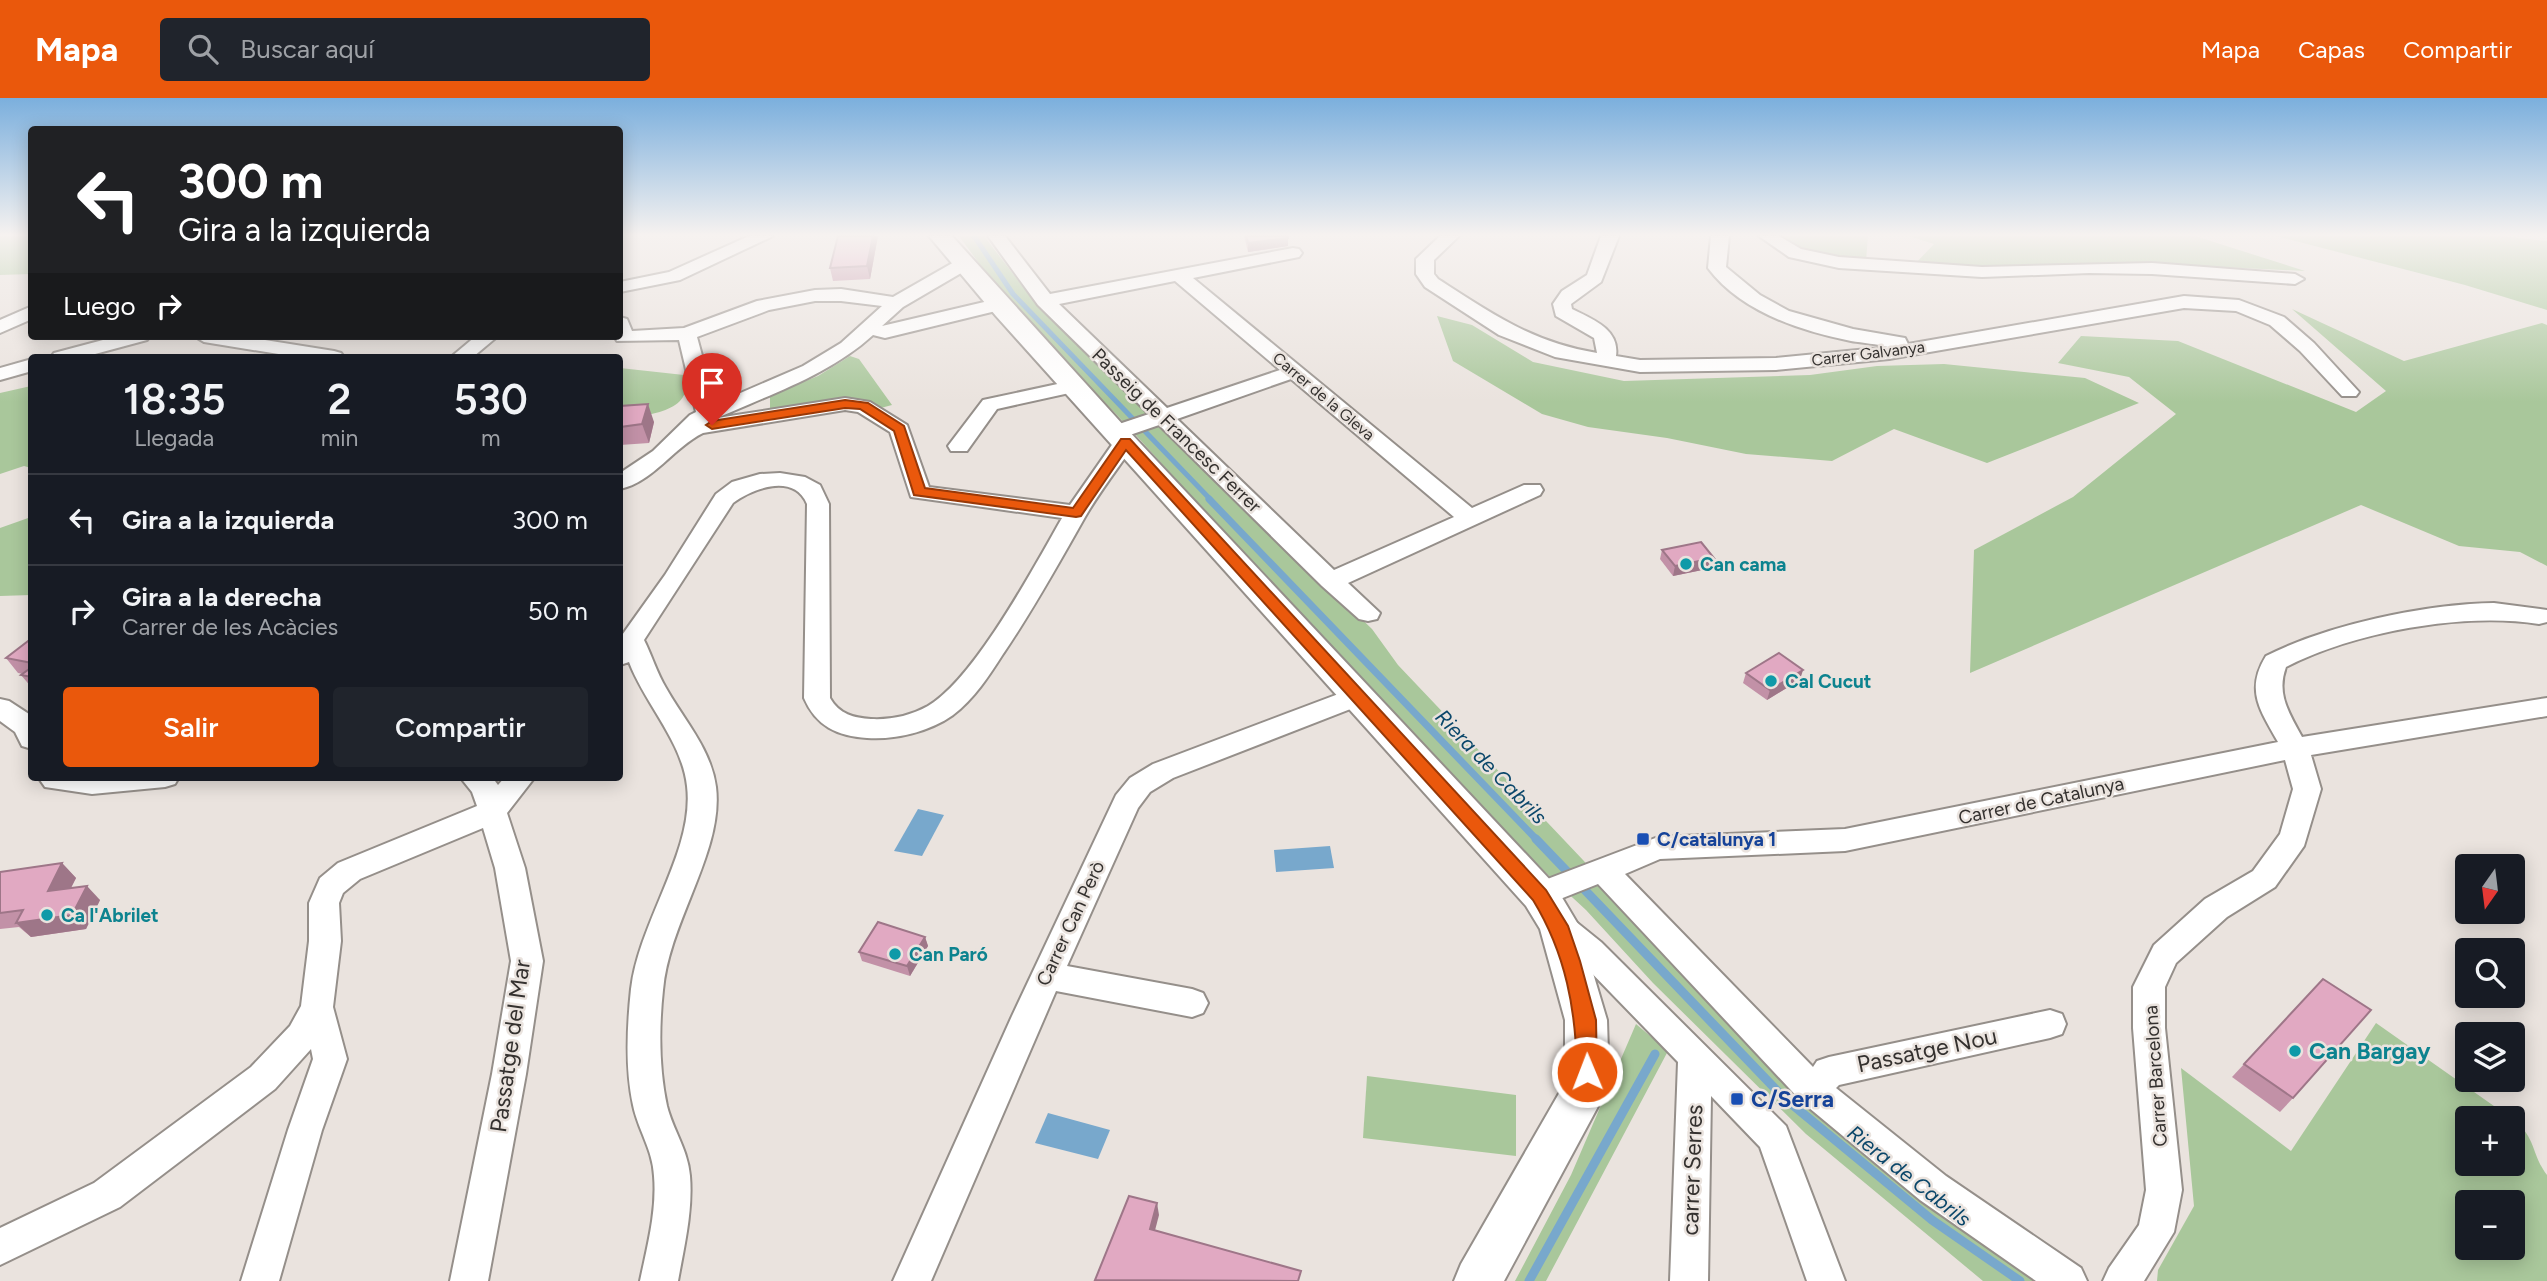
<!DOCTYPE html>
<html lang="es">
<meta charset="utf-8">
<style>
:root{--surface:#171b24;--page:#20242c;--text:#f1f3f6;--muted:#9ea1a6;--line:#363941;--accent:#ea580c}
body{margin:0;font-family:Figtree,sans-serif;background:var(--page);color:var(--text);height:100vh;display:flex;flex-direction:column;font-size:26px;white-space:nowrap}
*{box-sizing:border-box;margin:0}
p{font-size:23px;color:var(--muted)}
.icon{flex:none;width:38px;height:38px;fill:none;stroke:currentColor;stroke-width:2;stroke-linecap:round;stroke-linejoin:round}
.map{position:relative;flex:1;overflow:hidden}
.details{position:absolute;left:28px;top:256px;width:595px;height:427px;display:flex;flex-direction:column;background:var(--surface);border-radius:7px;box-shadow:0 4px 18px #0003}
.details>*{flex:none}
.guide{position:absolute;left:28px;top:28px;width:595px;height:214px;border-radius:7px;box-shadow:0 4px 18px #0003;background:#202124;color:#fff;overflow:hidden}
.needle{width:46px;rotate:194deg}
.tools{position:absolute;left:2455px;top:756px;display:grid;gap:14px}
.tools a{display:grid;place-items:center;width:70px;height:70px;border-radius:7px;background:var(--surface);box-shadow:0 4px 18px #0003;font-size:35px}
.pin{position:absolute;display:grid;place-items:center;width:60px;height:60px;color:#fff;margin:-72px -30px;border-radius:50% 50% 50% 0;rotate:-45deg;box-shadow:0 0 7px #0007}
.pin .icon{rotate:45deg}
.me{position:absolute;width:77px;margin:-38px;rotate:359deg;stroke-linejoin:round;filter:drop-shadow(0 0 5px #0008)}
.turn{display:flex;align-items:center;gap:24px;height:147px;padding:0 35px;font-size:32px}
.turn .icon{width:91px;height:91px;stroke-width:2.5}
.turn b{display:block;font-size:49px;line-height:60px}
.then{display:flex;align-items:center;height:66px;padding:0 35px;background:#0003;gap:14px;font-size:26px}
.eta{display:flex;justify-content:space-evenly;align-items:center;height:119px;text-align:center}
.eta b{font-size:42px;font-weight:600;line-height:49px}
.primary-button{display:flex;gap:14px;margin-top:auto;padding:14px 35px}
.primary-button a{flex:1;height:80px;border-radius:7px;background:var(--accent);color:#fff;font-size:28px;font-weight:600;line-height:80px;text-align:center}
.primary-button a+a{background:var(--page);color:var(--text)}
ul{padding:0;list-style:none}
li{display:flex;align-items:center;gap:21px;height:91px;padding:0 35px;border-top:2px solid var(--line)}
li div{flex:1}
li b{display:block;font-size:26px}
li em{font-style:normal}
header{display:flex;align-items:center;gap:42px;box-sizing:border-box;height:98px;padding:0 35px;background:var(--accent);color:#fff}
header strong{font-size:33px}
nav{display:flex;gap:38px;margin-inline-start:auto;font-size:24px}
.search{width:490px;height:63px;background:var(--page);display:flex;align-items:center;gap:18px;box-sizing:border-box;padding:0 24px;border-radius:7px;color:var(--muted);font-size:26px}
.map>svg:first-child{display:block}
</style>
<header>
<strong>Mapa</strong>
<div class="search"><svg class="icon" aria-label="search" viewBox="0 0 24 24"><circle cx="10" cy="10" r="6"/><path d="M15 15l6 6"/></svg>Buscar aquí</div>
<nav><a>Mapa</a><a>Capas</a><a>Compartir</a></nav>
</header>
<div class="map">
<svg width="2547" height="1183" viewBox="0 0 2547 1183">
<rect width="100%" height="100%" fill="#eae3de"/>
<g fill="#a9c79b" fill-rule="evenodd">
<path d="M0,138h31v38l-31,1z"/>
<path d="M959,138h25l53,69 335,324 26,36 185,195 205,226 272,195h-77l-177,-147 -153,-151 -67,-73 -39,-36 -168,-171 -246,-271 -130,-136z"/>
<path d="M1777,138h91l-2,25c-31,-1 -65,-2 -89,-25z"/>
<path d="M1909,138h286l110,35 -145,-7h-93l-85,5 -67,-5 19,-20z"/>
<path d="M2276,138h223l48,5v69l-82,-25z"/>
<path d="M2292,211l112,52 138,-38 5,2v241l-27,-14 -61,-6 -98,-41 -391,168 4,-123 99,-53 103,-83 -47,-37 -71,-14 23,-27 97,5 178,71 30,-21z"/>
<path d="M1437,218l35,9 61,37 91,19 186,-6 67,-9 67,-2 141,14 54,25 -152,60 -93,-34 -62,32 -86,-7 -79,-16 -79,-11 -46,-13 -89,-53z"/>
<path d="M850,258l9,3 33,46 -15,4 -13,-7 -94,11v-18l48,-19z"/>
<path d="M620,270l64,7c13,38 -41,41 -64,43z"/>
<path d="M31,288v82l-7,-2 -24,8v-81z"/>
<path d="M31,419v78l-31,1v-68z"/>
<path d="M2376,925l135,95h-43v46h45v-44c23,16 18,34 34,55v106h-390l1,-11 36,-64 -13,-138 110,83zM2468,1104h45v46h-45z"/>
<path d="M1636,926l32,27 -122,230h-31l56,-106z"/>
<path d="M1367,978l149,19v61l-153,-18z"/>
</g>
<g fill="#78a8cc">
<path d="M918,711l26,6 -22,41 -28,-5z"/>
<path d="M1330,748l4,22 -58,4 -2,-22z"/>
<path d="M1048,1015l62,17 -12,29 -63,-16z"/>
</g>
<g fill="none" stroke-linecap="round" stroke-linejoin="round">
<path stroke="#78a8cc" stroke-width="5" d="M974,138l39,58 198,206"/>
<path stroke="#78a8cc" stroke-width="7" d="M1209,401l329,342"/>
<g stroke="#78a8cc" stroke-width="9">
<path d="M1536,741l247,258 149,123 88,61"/>
<path d="M1529,1183l126,-227"/>
</g>
<defs>
<g id="minor">
<path d="M749,138h24l-93,44 -60,12v-10l49,-10z"/>
<path d="M988,138h17l45,58 243,-46 6,1 3,4 -3,4 -106,21 279,230 52,-23h16l3,5 -3,5 -192,88 32,30 -3,6 -9,2 -9,-2 -37,-33 -163,-161 -32,11 9,6c-17,25 -36,49 -51,75 -26,46 -52,93 -82,137 -14,22 -29,45 -50,61 -24,17 -58,25 -86,23 -30,-2 -51,-12 -63,-40l3,-194c-13,-31 -54,-16 -74,-1l-89,137c8,16 13,33 22,48 18,32 45,61 50,99 8,64 -47,134 -53,203 -4,37 -4,79 4,116 6,24 21,44 23,70 3,35 -6,71 -12,105h-38c7,-34 17,-70 14,-105 -1,-26 -16,-46 -21,-71 -8,-37 -6,-78 -2,-116 8,-68 64,-139 56,-203 -5,-45 -42,-82 -58,-124l-9,3v-27l45,-63 51,-81 16,-12 28,-8 20,-1 25,4 15,8 9,19 1,194c9,16 24,20 41,21 20,1 39,-3 57,-13 47,-28 106,-139 134,-188l-151,-21 -21,-65 -32,-20 -13,-2 -142,23c-29,14 -50,49 -83,56v-16l33,-22 37,-36 6,-3 -17,-72 -62,1 -3,-5h6v-19l7,2 5,12 52,-3 73,-27 58,-11 26,-1 52,8 63,-36h12l3,4 -3,4 -65,38 -21,19 115,-27 7,2 2,4 -2,4 -119,29 -12,-3c-44,40 -102,59 -156,83l128,-20 25,4 37,23 22,62 141,18 46,-66 -9,-1 -3,-5 3,-5 42,-14 -111,-109zM1175,183l105,89 -113,38 -108,-104zM815,203h26l41,5 -41,37 -38,23 -88,38 -18,-67 72,-27zM1291,281l163,138 -120,53 -157,-151z"/>
<path d="M1440,138h19l-25,24v14l4,5c54,35 94,63 159,74l-3,-15 -38,-22 -3,-12 9,-13 25,-16 14,-39h18l-18,46 -30,22 1,5c20,10 48,20 44,47l24,4 136,-2 112,-11c-11,-3 -25,-4 -37,-6 -51,-10 -111,-30 -143,-73l3,-32h18l-3,31 34,28 29,16 64,18 52,9 3,6 276,-48 55,4 45,17 30,26 45,49 -3,4h-14l-42,-45 -30,-26 -34,-14 -52,-3 -295,51 -113,11 -136,2 -85,-15 -56,-22 -74,-48 -9,-13v-15z"/>
<path d="M1759,138h20l22,13 38,8 143,10 170,-4 143,11 9,5 -9,5 -143,-10 -63,-1 -107,4 -143,-9 -50,-11z"/>
<path d="M32,208v13l-32,14v-13z"/>
<path d="M118,238h32l-3,4 -63,17h-33l3,-4z"/>
<path d="M194,238h46l94,15 7,2 3,4h-47l-93,-15z"/>
<path d="M476,238h22l-25,21h-22z"/>
<path d="M32,261v12l-32,9v-12z"/>
<path d="M1076,282l7,2 3,4 -3,4 -86,19 -30,42h-16l-3,-5 35,-46z"/>
<path d="M2494,505l53,7v12l-8,2c-76,-12 -185,8 -253,43 -10,27 3,46 16,70l245,-39v18l-236,39 10,34 -17,57 -29,41 -48,30 -51,46 -11,24v41l17,162 -8,42 -30,49h-41l6,-13 30,-43 7,-35 -13,-162v-41l21,-42 51,-46 48,-28 27,-37 13,-45 -8,-29 -440,91 -185,8 -35,15 188,193 4,-6 12,-4 221,-47 12,4 4,10 -4,10 -12,4 -211,47 -3,3 110,88 135,92 6,13h-51l-116,-81 -118,-98 -204,-218 -58,23 -11,-3 -4,-9 4,-9 129,-49 187,-8 433,-87c-18,-32 -33,-52 -12,-86 61,-31 159,-52 228,-53z"/>
<path d="M1357,589l9,2 4,7 -4,7 -193,75 -23,14 -12,16 -71,158 125,23 11,4 5,10 -5,10 -11,4 -136,-26 -125,290h-38l119,-265 104,-221 14,-17 23,-14z"/>
<path d="M0,601l9,2 23,15v33l-10,-3 -7,-14 -15,-11z"/>
<path d="M38,679h141l-4,7 -10,3 -73,7 -47,-7z"/>
<path d="M460,679h32l6,8 7,-8h30l-28,36 18,55 18,93 -17,113 -38,207h-38l42,-207 19,-113 -16,-93 -12,-40 -123,51 -17,14 -4,10 2,38 -8,66 14,52 -25,71 -43,151h-38l47,-151 25,-71 -2,-10 -36,40 -155,118 -120,58v-37l94,-45 157,-116 39,-41 11,-20 8,-65v-38l11,-25 18,-15 139,-57 -5,-14z"/>
<path d="M1559,815l11,4 31,25 185,184 59,155h-38l-47,-134 -49,-51 -3,185h-38l8,-219 -99,-102 -31,-25 -4,-9 4,-9z"/>
</g>
<path id="tertiary" d="M929,138h23l173,191 429,457 25,42 28,94 2,66 -105,195h-50l7,-17 104,-181v-63l-25,-91 -14,-23 -530,-590z"/>
</defs>
<use href="#minor" stroke="#958f8a" stroke-width="4"/>
<use href="#tertiary" stroke="#958f8a" stroke-width="4"/>
<use href="#minor" fill="#fff" fill-rule="evenodd"/>
<use href="#tertiary" fill="#fff" fill-rule="evenodd"/>
</g>
<g fill="#c291a7">
<path d="M878,138l-8,43 -37,2 -3,-13z"/>
<path d="M1244,138h44v10l-40,6z"/>
<path d="M620,308l34,16 -5,21 -29,2z"/>
<path d="M1662,452l50,18 -39,8 -13,-17z"/>
<path d="M32,540v50l-11,-13 2,-1 -5,-1 -12,-15z"/>
<path d="M1746,575l54,7 -33,20 -24,-17z"/>
<path d="M62,765l14,15 -5,10 29,12 -14,29 -55,8 -12,-10 -19,2v-57z"/>
<path d="M925,839l3,9 -18,30 -48,-15 -3,-9z"/>
<path d="M2323,881l-30,119 -13,14 -48,-35z"/>
</g>
<g fill="#9e7688">
<path d="M873,138h5l-8,43 -3,-13z"/>
<path d="M1288,140v8l-40,6v-9z"/>
<path d="M648,306l6,18 -5,21 -7,-19z"/>
<path d="M1714,460l-2,10 -39,8 2,-10z"/>
<path d="M1803,572l-3,10 -33,20 3,-10z"/>
<path d="M62,765l14,15 -14,27 -14,-14z"/>
<path d="M87,788l13,14 -14,29 -55,8 -15,-14z"/>
<path d="M925,839l3,9 -18,30 -3,-10z"/>
<path d="M1157,1105l2,12 -7,27 -2,-13z"/>
</g>
<g fill="#e1a9c2" stroke="#9e7688" stroke-width="2">
<path d="M838,138h35l-6,30 -37,2z"/>
<path d="M1246,138h42v2l-40,5z"/>
<path d="M648,306l-6,20 -22,3v-21z"/>
<path d="M1701,444l13,16 -39,8 -13,-16z"/>
<path d="M32,540v25l-26,-5z"/>
<path d="M1779,555l24,17 -33,20 -24,-17z"/>
<path d="M32,569v10l-11,-2z"/>
<path d="M62,765l-14,28 39,-5 -15,29 -56,8 7,-13 -23,3v-41z"/>
<path d="M878,824l47,15 -18,29 -48,-14z"/>
<path d="M2323,881l48,31 -78,88 -49,-34z"/>
<path d="M1129,1098l28,7 -7,26 151,42 -3,10 -203,-1z"/>
</g>
<linearGradient id="sky" x2="0" y2="1"><stop stop-color="#7bafdd"/><stop offset="0.45" stop-color="#f6f2f0"/><stop offset="1" stop-color="#f6f2f0" stop-opacity="0"/></linearGradient>
<rect width="2547" height="304" fill="url(#sky)"/>
<path fill="#ea580c" stroke="#983908" stroke-width="2" d="M845,302l23,3 36,23 21,62 148,20 48,-69h9l416,451 22,36 12,35 16,59 1,52 -3,6 -7,3 -7,-3 -3,-6c-1,-62 -11,-118 -44,-172l-407,-450 -45,66 -5,1 -162,-22 -20,-64 -34,-22 -15,-1 -133,21 -6,-4 6,-4z"/>
<g fill="#0f9aa8" stroke="#eae3de" stroke-width="2.5">
<circle cx="1686" cy="466" r="7"/>
<circle cx="1771" cy="583" r="7"/>
<circle cx="47" cy="817" r="7"/>
<circle cx="895" cy="856" r="7"/>
<circle cx="2295" cy="953" r="7"/>
</g>
<g fill="#1a4fb4" stroke="#eae3de" stroke-width="2.5">
<rect x="1636" y="734" width="14" height="14" rx="3.5"/>
<rect x="1730" y="994" width="14" height="14" rx="3.5"/>
</g>
<g text-anchor="middle" stroke-width="5" stroke-linejoin="round" paint-order="stroke">
<g font-size="16" fill="#34312f" stroke="#eae3de">
<text transform="translate(1868 255) rotate(-7)" y="6">Carrer Galvanya</text>
<text transform="translate(1324 298) rotate(40)" y="6">Carrer de la Gleva</text>
</g>
<g font-size="19" fill="#34312f" stroke="#eae3de">
<text transform="translate(1177 332) rotate(44)" y="7">Passeig de Francesc Ferrer</text>
<text transform="translate(2041 702) rotate(-12)" y="7">Carrer de Catalunya</text>
<text transform="translate(1070 825) rotate(-65)" y="7">Carrer Can Però</text>
<text transform="translate(2155 978) rotate(-94)" y="7">Carrer Barcelona</text>
</g>
<g font-size="19" font-weight="bold" fill="#0d838f" stroke="#eae3de" text-anchor="start">
<text x="1700" y="473">Can cama</text>
<text x="1785" y="590">Cal Cucut</text>
<text x="61" y="824">Ca l'Abrilet</text>
<text x="909" y="863">Can Paró</text>
</g>
<g font-size="19" font-weight="bold" fill="#164399" stroke="#eae3de" text-anchor="start">
<text x="1657" y="748">C/catalunya 1</text>
</g>
<g font-size="21" font-style="italic" fill="#0b476a" stroke="#eae3de">
<text transform="translate(1491 669) rotate(46)" y="7">Riera de Cabrils</text>
<text transform="translate(1909 1078) rotate(38)" y="7">Riera de Cabrils</text>
</g>
<g font-size="23" fill="#34312f" stroke="#eae3de">
<text transform="translate(510 948) rotate(-82)" y="8">Passatge del Mar</text>
<text transform="translate(1927 952) rotate(-12)" y="8">Passatge Nou</text>
<text transform="translate(1692 1072) rotate(-88)" y="8">carrer Serres</text>
</g>
<g font-size="23" font-weight="bold" fill="#0d838f" stroke="#eae3de" text-anchor="start">
<text x="2309" y="961">Can Bargay</text>
</g>
<g font-size="23" font-weight="bold" fill="#164399" stroke="#eae3de" text-anchor="start">
<text x="1751" y="1009">C/Serra</text>
</g>
</g>
</svg>
<div class="tools">
<a><svg class="needle" viewBox="-14 -14 28 28"><path d="M0-13l5 13h-10z" fill="#e53935"/><path d="M0 13l5-13h-10z" fill="#9ea1a6"/></svg></a>
<a><svg class="icon" aria-label="search" viewBox="0 0 24 24"><circle cx="10" cy="10" r="6"/><path d="M15 15l6 6"/></svg></a>
<a><svg class="icon" aria-label="layers" viewBox="0 0 24 24"><path d="M12 4l9 5-9 5-9-5zM3 14l9 5 9-5"/></svg></a>
<a>+</a>
<a>−</a>
</div>
<div class="pin" style="left:712px;top:327px;background:#d93025"><svg class="icon" aria-label="arrive" viewBox="0 0 24 24"><path d="M6 21V4h12l-3 4 3 4H6"/></svg></div>
<svg class="me" style="left:1587px;top:974px" viewBox="-20 -20 40 40"><circle r="17" fill="#ea580c" stroke="#fff" stroke-width="3"/><path d="M0-11L8 9 0 5-8 9z" fill="#fff"/></svg>
<div class="guide">
<div class="turn"><svg class="icon" aria-label="left" viewBox="0 0 24 24"><path d="M17 20v-9H6M10 6l-5 5 5 5"/></svg><div><b>300 m</b>Gira a la izquierda</div></div>
<div class="then">Luego<svg class="icon" aria-label="right" viewBox="0 0 24 24"><path d="M7 20v-9h11M14 6l5 5-5 5"/></svg></div>
</div>
<section class="details">
<div class="eta">
<div><b>18:35</b><p>Llegada</p></div>
<div><b>2</b><p>min</p></div>
<div><b>530</b><p>m</p></div>
</div>
<ul>
<li><svg class="icon" aria-label="left" viewBox="0 0 24 24"><path d="M17 20v-9H6M10 6l-5 5 5 5"/></svg><div><b>Gira a la izquierda</b></div><em>300 m</em></li>
<li><svg class="icon" aria-label="right" viewBox="0 0 24 24"><path d="M7 20v-9h11M14 6l5 5-5 5"/></svg><div><b>Gira a la derecha</b><p>Carrer de les Acàcies</p></div><em>50 m</em></li>
</ul>
<div class="primary-button"><a>Salir</a><a>Compartir</a></div>
</section>
</div>
